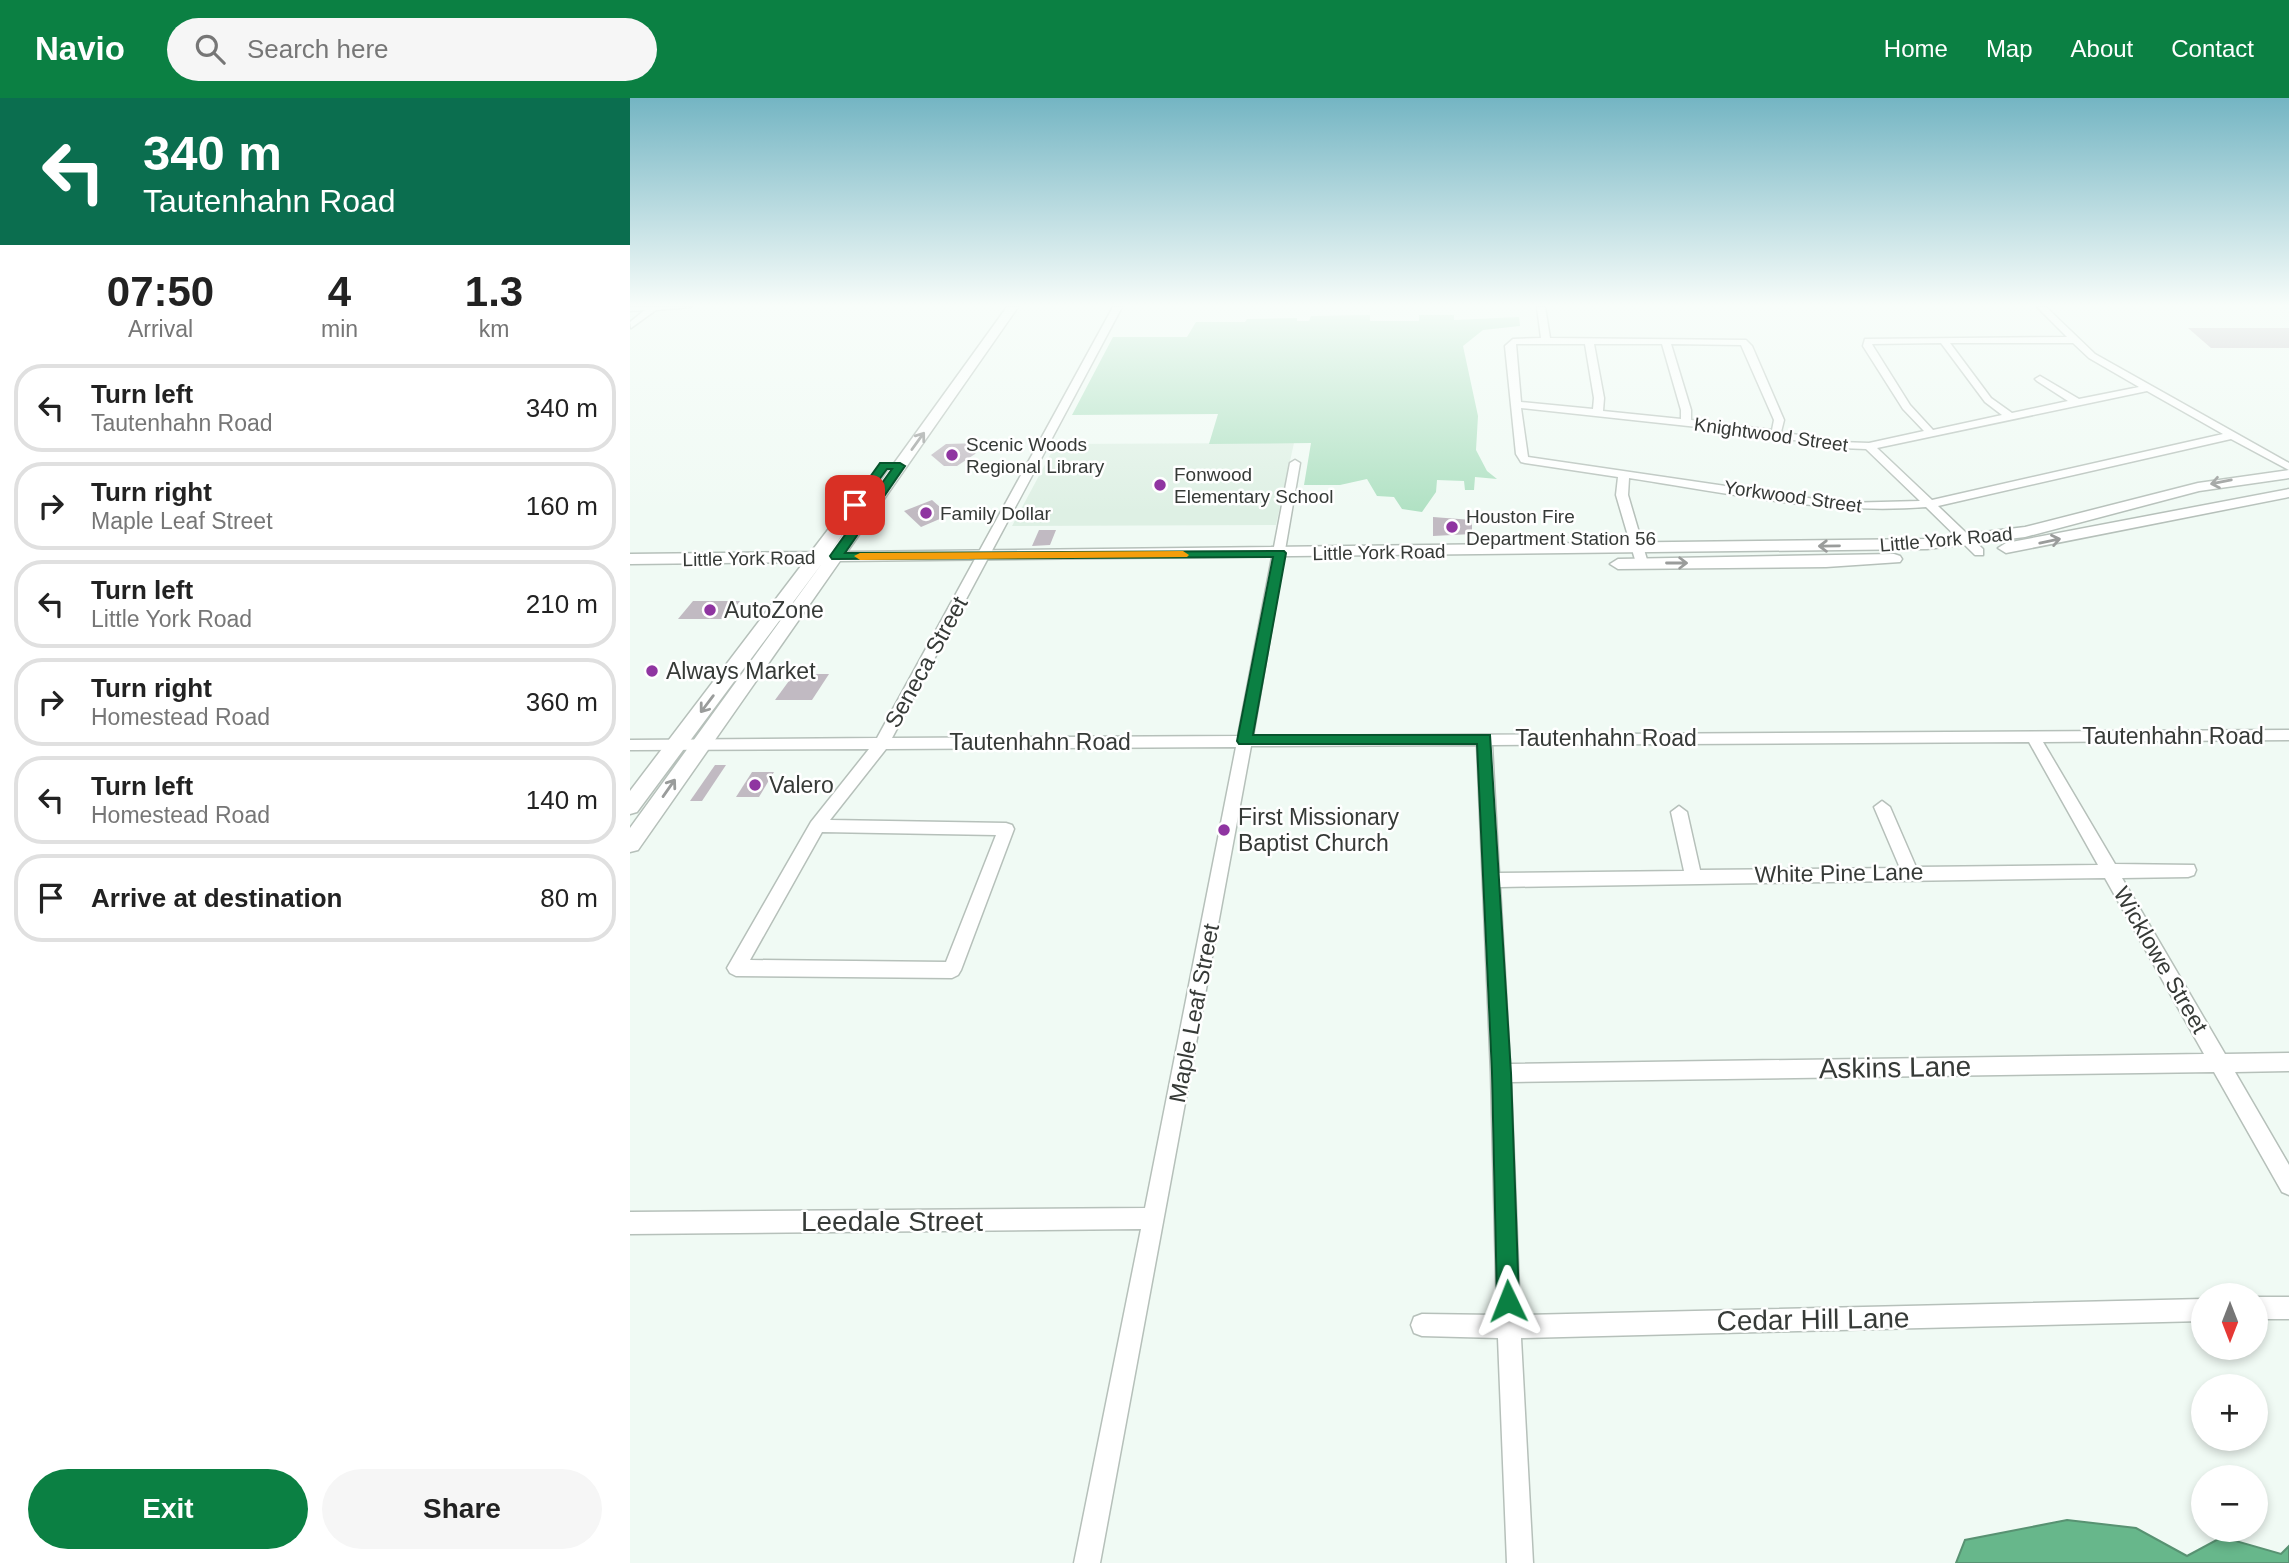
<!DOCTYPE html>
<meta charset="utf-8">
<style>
:root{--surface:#fff;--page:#f6f6f6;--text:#222;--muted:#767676;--line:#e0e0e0;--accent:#0b8043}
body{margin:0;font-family:Arial,sans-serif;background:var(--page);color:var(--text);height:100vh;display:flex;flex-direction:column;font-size:26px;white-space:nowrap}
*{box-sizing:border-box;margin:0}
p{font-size:23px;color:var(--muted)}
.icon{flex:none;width:38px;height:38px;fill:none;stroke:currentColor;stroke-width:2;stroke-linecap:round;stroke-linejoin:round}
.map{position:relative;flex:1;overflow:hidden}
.sheet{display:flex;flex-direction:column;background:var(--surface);width:630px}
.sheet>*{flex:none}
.top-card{background:#0b6e4f;color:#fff;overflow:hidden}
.needle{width:46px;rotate:180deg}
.fabs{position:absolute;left:1561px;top:1185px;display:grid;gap:14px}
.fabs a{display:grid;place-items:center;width:77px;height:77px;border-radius:50%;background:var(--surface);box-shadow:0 4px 10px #0003;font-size:35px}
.pin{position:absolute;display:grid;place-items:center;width:60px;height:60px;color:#fff;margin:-30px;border-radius:14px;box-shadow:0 4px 10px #0006}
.me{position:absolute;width:77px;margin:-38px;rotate:358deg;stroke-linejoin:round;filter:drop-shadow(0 0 5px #0008)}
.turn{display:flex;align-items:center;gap:24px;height:147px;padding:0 28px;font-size:32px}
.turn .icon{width:91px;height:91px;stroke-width:2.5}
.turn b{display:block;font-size:49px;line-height:60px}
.eta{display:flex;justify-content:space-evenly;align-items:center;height:119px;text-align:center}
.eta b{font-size:42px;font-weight:600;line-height:49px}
.button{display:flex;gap:14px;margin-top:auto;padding:14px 28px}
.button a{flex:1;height:80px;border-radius:42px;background:var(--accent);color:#fff;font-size:28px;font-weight:600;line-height:80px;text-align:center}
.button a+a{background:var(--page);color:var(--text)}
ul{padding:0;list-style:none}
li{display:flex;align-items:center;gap:21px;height:88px;margin:0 14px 10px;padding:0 14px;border:4px solid var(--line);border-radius:28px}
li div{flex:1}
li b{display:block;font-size:26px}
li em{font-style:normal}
header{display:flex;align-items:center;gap:42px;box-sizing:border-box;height:98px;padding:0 35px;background:var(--accent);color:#fff}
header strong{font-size:33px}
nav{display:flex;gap:38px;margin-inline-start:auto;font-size:24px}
.search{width:490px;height:63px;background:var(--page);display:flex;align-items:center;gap:18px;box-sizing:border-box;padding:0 24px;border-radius:38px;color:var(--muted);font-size:26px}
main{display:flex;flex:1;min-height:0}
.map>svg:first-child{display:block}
</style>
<header>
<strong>Navio</strong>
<div class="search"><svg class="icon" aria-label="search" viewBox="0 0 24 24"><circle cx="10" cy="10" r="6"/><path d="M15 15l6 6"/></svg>Search here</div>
<nav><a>Home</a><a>Map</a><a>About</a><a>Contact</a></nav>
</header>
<main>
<section class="sheet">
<div class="top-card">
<div class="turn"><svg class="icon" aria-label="left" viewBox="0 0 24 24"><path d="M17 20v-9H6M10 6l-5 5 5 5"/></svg><div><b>340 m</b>Tautenhahn Road</div></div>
</div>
<div class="eta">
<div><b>07:50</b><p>Arrival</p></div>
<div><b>4</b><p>min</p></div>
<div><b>1.3</b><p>km</p></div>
</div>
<ul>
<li><svg class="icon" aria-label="left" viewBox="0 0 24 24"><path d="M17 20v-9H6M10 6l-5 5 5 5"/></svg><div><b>Turn left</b><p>Tautenhahn Road</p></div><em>340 m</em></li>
<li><svg class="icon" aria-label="right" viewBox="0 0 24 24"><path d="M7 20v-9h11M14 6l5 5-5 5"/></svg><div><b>Turn right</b><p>Maple Leaf Street</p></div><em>160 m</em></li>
<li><svg class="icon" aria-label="left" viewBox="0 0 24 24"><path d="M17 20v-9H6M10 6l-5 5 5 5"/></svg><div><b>Turn left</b><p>Little York Road</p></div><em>210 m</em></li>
<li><svg class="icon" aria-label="right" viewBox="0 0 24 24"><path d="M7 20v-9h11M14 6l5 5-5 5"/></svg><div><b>Turn right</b><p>Homestead Road</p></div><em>360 m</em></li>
<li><svg class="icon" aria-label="left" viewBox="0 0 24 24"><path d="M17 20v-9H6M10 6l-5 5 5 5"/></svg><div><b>Turn left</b><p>Homestead Road</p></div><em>140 m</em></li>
<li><svg class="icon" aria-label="arrive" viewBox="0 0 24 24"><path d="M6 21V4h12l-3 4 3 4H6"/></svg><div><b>Arrive at destination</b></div><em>80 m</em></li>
</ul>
<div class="button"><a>Exit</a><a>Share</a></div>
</section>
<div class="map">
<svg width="1659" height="1465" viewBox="0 0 1659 1465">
<rect width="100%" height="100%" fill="#f0faf4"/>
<path fill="#def0e4" d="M664,345l-18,82 -264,1 44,-82z"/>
<path fill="#b0e1c3" d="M740,217v6h49v-6h35v5l65,-3 1,9 -37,4 -20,16 15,70 -2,34 11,21 10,8 -22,-2 -1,13h-9l-1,-9 -27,-1 -1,12 -14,20 -20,-3 -8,-12 -17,-1 -10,-17 -27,6h-36l7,-42 -102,1 9,-30 -146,1 41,-78h74l9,-15h49l2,-3 50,-1v3h12l2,-5z"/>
<path fill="#67b78b" stroke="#589272" stroke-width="2" d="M1437,1422l69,8 51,28 35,-19 59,17 8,-8v17h-333l9,-23z"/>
<g fill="#c1bac2">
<path d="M1558,230h101v20h-78z"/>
<path d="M352,345l-7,11 -18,12h-13l-13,-11 15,-11z"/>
<path d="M302,402l17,15 -28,12 -17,-16z"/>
<path d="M803,419l39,3v14l-39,2z"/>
<path d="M409,432h17l-6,15 -18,1z"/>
<path d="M63,503h47l-14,18h-48z"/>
<path d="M164,576h35l-17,26h-37z"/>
<path d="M85,667h11l-24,36h-12z"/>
<path d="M122,674h22l-15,25h-23z"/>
</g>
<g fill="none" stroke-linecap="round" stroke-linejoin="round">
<defs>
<g id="minor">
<path d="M0,209h61l-35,3 -25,18 -1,-6 15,-12 -15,1z"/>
<path d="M483,209h9l-230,431 346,-2 52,-273 5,-3 5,3 -47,273 1036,-6v10l-246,2 72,122 79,1 2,5 -2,5 -6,2 -66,1 103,176 64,-1v18l-54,1 54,93v30l-7,-3 -68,-120 -703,10 9,233 683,-16v22l-682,17 12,225h-26l-9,-225 -76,-2 -8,-3 -3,-8 3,-8 8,-3 75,1 -6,-242 -14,-328 -226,1 -151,817h-26l67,-334 -511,5v-22l515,-4 91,-461 -350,2 -56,71 176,3 6,2 2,4 -53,141 -3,5 -6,3 -216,-2 -6,-3 -3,-5 84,-146 58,-73 -239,1v-10l247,-2zM1399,644l69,123 -182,2 -26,-60 -8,-6 -8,6 26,61 -200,2 -13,-58 -8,-6 -8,6 13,59 -185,2 -7,-128zM192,734l174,3 -50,127 -196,-2zM1475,780l99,176 -694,10 -10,-177z"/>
<path d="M907,209h8l5,31 196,2 6,6 32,74 -3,12 59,10 29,1 55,-12 -21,-22 -40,-63 2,-7 202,-2 -30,-30h9l49,47 194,109v7l-58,-31 -293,67 45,43v6h-8l-49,-48c-100,8 -199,-14 -297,-29l-1,17 20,68 -6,4 -6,-4 -20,-68 2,-18 -93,-14 -4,-1 -5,-8 -11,-108 8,-7 28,-1zM1311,245l44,59 17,13 -69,15 -23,-25 -37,-59 -1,-2zM1320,245h123l16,15 50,29 -60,12 -39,-23 -5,3 2,2 31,20 -56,12 -21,-15zM886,246h69l9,54 -1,11 -72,-7zM964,246h68l19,66v9l-78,-8 1,-13zM1041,246l70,1 33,75 -2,10 -81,-10v-10zM1517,293l76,43 -291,66 -55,-52zM891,310l232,25 87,15 26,1 54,52 -78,2 -314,-46z"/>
<rect x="1626" y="1199" width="33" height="22"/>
</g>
<g id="major">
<path d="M377,209h11l-171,245 1080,-13 98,-12 173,-44 91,-13v8l-90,13 -174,46 -98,12 -1087,12 -202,289 -8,2v-24l193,-266 -186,250 -7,2v-23l174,-229 -174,2v-10l181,-2 55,-72h10l2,3 -48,69z"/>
<path d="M1659,391v8l-283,56 -8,-5 8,-5z"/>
<path d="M1264,456l6,2 2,3 -2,3 -74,5 -208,2 -8,-5 8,-5z"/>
</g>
</defs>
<use href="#minor" stroke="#b6c0ba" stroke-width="3"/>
<use href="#major" stroke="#b6c0ba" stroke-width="3"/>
<use href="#minor" fill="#fff" fill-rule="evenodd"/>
<use href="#major" fill="#fff" fill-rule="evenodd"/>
</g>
<defs><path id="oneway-shaft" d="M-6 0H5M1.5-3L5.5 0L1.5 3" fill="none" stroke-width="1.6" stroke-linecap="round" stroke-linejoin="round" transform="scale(1.75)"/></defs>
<g stroke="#9a9c9b">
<use href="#oneway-shaft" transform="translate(288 343) rotate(-54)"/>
<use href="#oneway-shaft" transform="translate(1591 384) rotate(169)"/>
<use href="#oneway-shaft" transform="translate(1420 443) rotate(-12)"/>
<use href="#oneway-shaft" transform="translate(1199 448) rotate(179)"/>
<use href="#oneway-shaft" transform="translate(1047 465)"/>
<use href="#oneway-shaft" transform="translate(77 606) rotate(127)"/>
<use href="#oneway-shaft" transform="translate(39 690) rotate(-55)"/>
</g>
<linearGradient id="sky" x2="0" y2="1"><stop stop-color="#74b5c3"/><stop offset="0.5" stop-color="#f8fdfa"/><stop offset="1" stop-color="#f8fdfa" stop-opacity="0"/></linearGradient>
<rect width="1659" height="415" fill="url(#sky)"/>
<path fill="#0b8043" stroke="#07532c" stroke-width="2" d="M250,365h20l5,3 -60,87 439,-2 2,2 -33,182h237l21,338 8,228 -3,8 -8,4 -8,-4 -3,-8 -5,-228 -15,-329h-238l-2,-3 36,-184 -441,2 -2,-3 62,-87h-5l-28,38h-8l-1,-2z"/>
<path fill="#f59e0b" d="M553,453l6,4 -2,2 -327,3 -6,-4 6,-3z"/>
<g fill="#8f35a1" stroke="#fff" stroke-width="2.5">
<circle cx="322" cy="357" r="7"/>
<circle cx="530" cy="387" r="7"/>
<circle cx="296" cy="415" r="7"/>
<circle cx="822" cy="429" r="7"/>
<circle cx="80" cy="512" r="7"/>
<circle cx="22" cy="573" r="7"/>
<circle cx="125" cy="687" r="7"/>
<circle cx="594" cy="732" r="7"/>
</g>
<g text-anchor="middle" stroke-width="5" stroke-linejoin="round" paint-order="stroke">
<g font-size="19" fill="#363a37" stroke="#fff">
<text transform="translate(1141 336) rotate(8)" y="7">Knightwood Street</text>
<text transform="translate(1163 398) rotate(8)" y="7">Yorkwood Street</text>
<text transform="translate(1316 441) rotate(-5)" y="7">Little York Road</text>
<text transform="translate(749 454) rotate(-1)" y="7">Little York Road</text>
<text transform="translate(119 460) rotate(-1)" y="7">Little York Road</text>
</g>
<g font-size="19" fill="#363a37" stroke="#fff" text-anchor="start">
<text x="336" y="353">Scenic Woods<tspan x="336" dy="22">Regional Library</tspan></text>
<text x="544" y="383">Fonwood<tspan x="544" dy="22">Elementary School</tspan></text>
<text x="310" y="422">Family Dollar</text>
<text x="836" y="425">Houston Fire<tspan x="836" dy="22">Department Station 56</tspan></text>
</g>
<g font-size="23" fill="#363a37" stroke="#fff" text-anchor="start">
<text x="94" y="520">AutoZone</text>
<text x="36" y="581">Always Market</text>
<text x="139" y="695">Valero</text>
<text x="608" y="727">First Missionary<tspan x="608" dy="26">Baptist Church</tspan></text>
</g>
<g font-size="23" fill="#363a37" stroke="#fff">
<text transform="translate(296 564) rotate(-61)" y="8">Seneca Street</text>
<text x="1543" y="646">Tautenhahn Road</text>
<text x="976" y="648">Tautenhahn Road</text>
<text x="410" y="652">Tautenhahn Road</text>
<text transform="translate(1209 775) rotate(-1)" y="8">White Pine Lane</text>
<text transform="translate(1531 862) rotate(60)" y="8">Wicklowe Street</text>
<text transform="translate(564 915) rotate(-79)" y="8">Maple Leaf Street</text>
</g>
<g font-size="28" fill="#363a37" stroke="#fff">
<text transform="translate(1265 969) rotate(-1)" y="10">Askins Lane</text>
<text x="262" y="1133">Leedale Street</text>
<text transform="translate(1183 1221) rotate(-1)" y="10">Cedar Hill Lane</text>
</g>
</g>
</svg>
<div class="fabs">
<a><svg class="needle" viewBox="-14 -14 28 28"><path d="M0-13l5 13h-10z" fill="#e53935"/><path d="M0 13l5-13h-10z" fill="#767676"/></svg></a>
<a>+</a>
<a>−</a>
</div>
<div class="pin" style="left:225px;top:407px;background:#d93025"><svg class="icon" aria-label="arrive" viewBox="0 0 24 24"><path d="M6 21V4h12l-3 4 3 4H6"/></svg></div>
<svg class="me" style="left:878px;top:1203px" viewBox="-20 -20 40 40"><path d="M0-17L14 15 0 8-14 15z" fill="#0b8043" stroke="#fff" stroke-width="4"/></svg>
</div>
</main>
